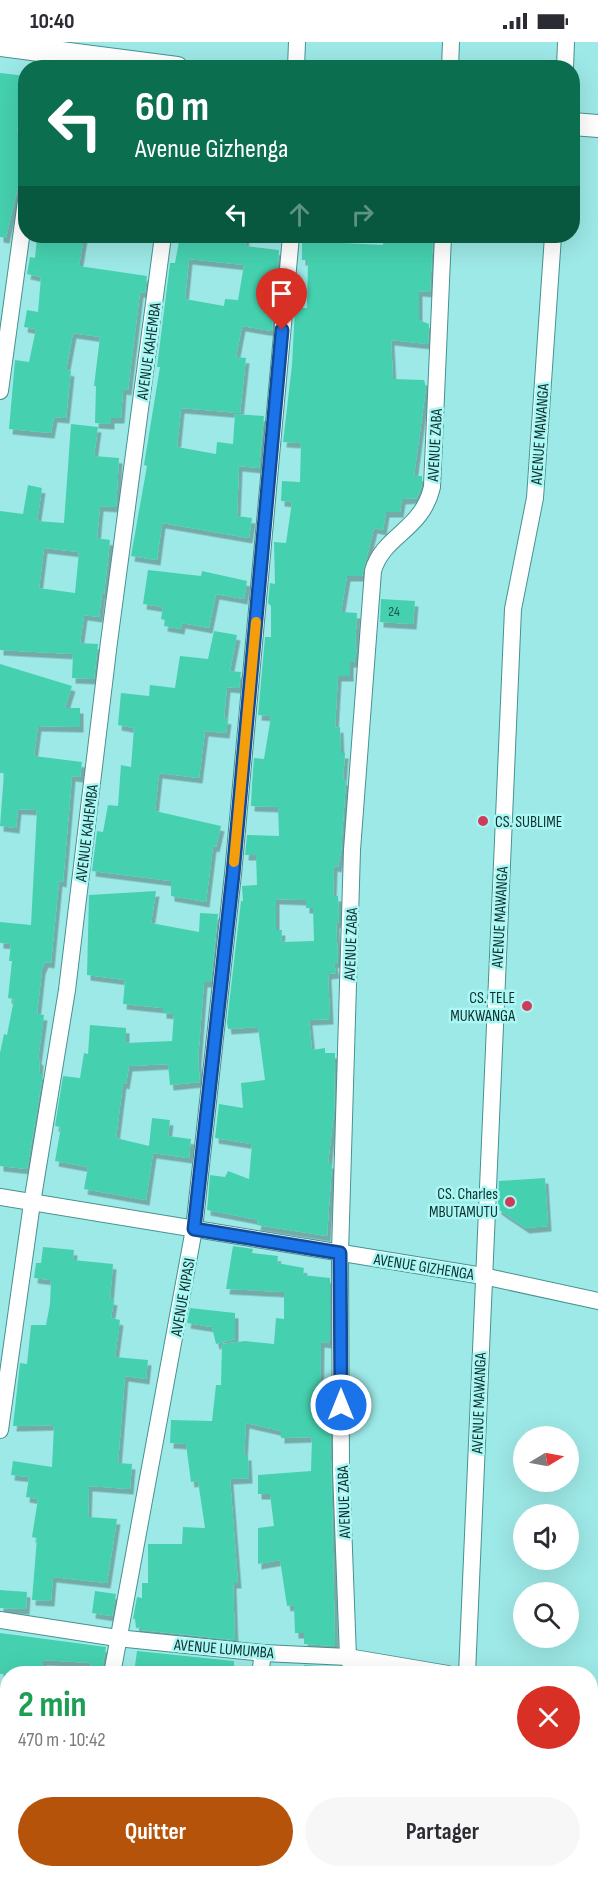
<!DOCTYPE html>
<html lang="fr">
<meta charset="utf-8">
<style>
:root{--surface:#fff;--page:#f7f7f7;--text:#2b2b33;--muted:#7c7c81;--accent:#b45309}
body{margin:0;font-family:"Sofia Sans Condensed",sans-serif;background:var(--page);color:var(--text);height:100vh;display:flex;flex-direction:column;font-size:22px;white-space:nowrap}
*{box-sizing:border-box;margin:0}
p{font-size:20px;color:var(--muted)}
.icon{flex:none;width:33px;height:33px;fill:none;stroke:currentColor;stroke-width:2;stroke-linecap:round;stroke-linejoin:round}
.map{position:relative;flex:1;overflow:hidden}
.details{position:absolute;left:0px;top:1624px;width:598px;height:212px;display:flex;flex-direction:column;background:var(--surface);border-radius:24px 24px 0 0;box-shadow:0 6px 24px #0002}
.details>*{flex:none}
.guide{position:absolute;left:18px;top:18px;width:562px;height:183px;border-radius:24px;box-shadow:0 6px 24px #0002;background:#0b6e4f;color:#fff;overflow:hidden}
.needle{width:39px;rotate:80deg}
.buttons{position:absolute;left:513px;top:1384px;display:grid;gap:12px}
.buttons a{display:grid;place-items:center;width:66px;height:66px;border-radius:50%;background:var(--surface);box-shadow:0 6px 24px #0002;font-size:30px}
.pin{position:absolute;display:grid;place-items:center;width:51px;height:51px;color:#fff;margin:-62px -26px;border-radius:50% 50% 50% 0;rotate:-45deg;box-shadow:0 0 6px #0007}
.pin .icon{rotate:45deg}
.me{position:absolute;width:66px;margin:-33px;rotate:0deg;stroke-linejoin:round;filter:drop-shadow(0 0 4px #0008)}
.turn{display:flex;align-items:center;gap:21px;height:126px;padding:0 18px;font-size:27px}
.turn .icon{width:78px;height:78px;stroke-width:2.5}
.turn b{display:block;font-size:42px;line-height:51px}
.lanes{display:flex;align-items:center;height:57px;padding:0 18px;background:#0003;justify-content:center;gap:30px;direction:ltr}
.lanes .off{opacity:.35}
.round{display:grid;place-items:center;flex:none;width:63px;height:63px;border-radius:32px;background:var(--page)}
.headline{display:flex;align-items:center;justify-content:space-between;height:102px;padding:0 18px}
h1{font-size:36px;font-weight:700;line-height:45px;color:#1e9e55}
.button{display:flex;gap:12px;margin-top:auto;padding:12px 18px}
.button a{flex:1;height:69px;border-radius:36px;background:var(--accent);color:#fff;font-size:24px;font-weight:700;line-height:69px;text-align:center}
.button a+a{background:var(--page);color:var(--text)}
.status{display:flex;justify-content:space-between;align-items:center;height:42px;padding:0 30px;background:var(--surface);direction:ltr}
.status svg{height:16px;fill:currentColor}
.map>svg:first-child{display:block}
</style>
<div class="status"><b>10:40</b><svg viewBox="0 0 49 12"><path d="M0 12V9h3v3zM5 12V6h3v6zM10 12V3h3v9zM15 12V0h3v12zM26 1h20v11H26zM47 4h2v5h-2z"/></svg></div>
<div class="map">
<svg width="598" height="1835" viewBox="0 0 598 1835">
<defs>
<filter id="shadow"><feDropShadow dx="3.5" dy="5.5" stdDeviation="0" flood-color="#0004"/></filter>
</defs>
<rect width="100%" height="100%" fill="#9de9e7"/>
<g fill="#45d1af" fill-rule="evenodd" filter="url(#shadow)">
<path d="M0,31l26,3v27l-6,-1 -3,31 9,1v31l-3,-1 -17,74 -6,-1z"/>
<path d="M63,194h21l-5,30 68,10 -2,17 -5,-1 -12,98 -5,-1 -2,29h-10v6l-16,-1 1,-37h-2l6,-49 -27,-4 -7,37 5,1 -5,47 -12,-1 -3,16 -42,-4 6,-69 14,2 7,-33 -12,-2 3,-17 11,2 3,-35 -14,-3 3,-17 5,1 2,-20 25,4z"/>
<path d="M180,194h66l-1,10 34,4 -7,81 -30,-5 -6,31 10,1 -6,55 -59,-5 -4,39 39,7 1,-12 16,2 2,-30 29,2 -5,52 -20,-2 -2,50 15,2 -3,20 -87,-15 -5,37 -26,-4 16,-90 -3,-1 16,-98h-3l13,-104h5zM189,217l55,6 -6,35 -13,-1 -1,7 -39,-7z"/>
<path d="M384,194h49l-3,56 -11,-1v29l10,4 -1,20 -37,-4 2,39 31,1 2,7 -12,89h8v9l-5,13 -15,1 -2,13h-14l-3,18 -9,-2 -12,48h-15l-6,36 16,1 -2,35h2l-3,14h-4v14h-12l-3,52 5,-1 1,26h4l-2,27h3l-5,71 -3,16 -4,-1 -1,30h5l1,26 -3,1 2,39 -4,1 2,10 -8,1 2,45 -21,1 3,30 13,-2v5h10l-1,59 -6,51h4l-5,73 -70,-11 1,-5 -51,-10 3,-35 15,2 3,-6 21,8 3,-35 -37,-6 4,-34 24,4 -2,-25 24,-3 -7,-53 -30,2 -1,-7 14,-121h2l-1,-15 15,-1 -1,-30h-11l2,-20 32,1 -1,-29 -27,-1 1,-22 2,-26 10,1 7,-43 -13,-1 7,-78h6v-31l-3,-3 2,-20 5,1 -1,-42 12,1 6,-41 -11,-1 1,-20 18,1 1,-39 -18,-1 9,-77 3,-57h12l1,-48h-6v-19l81,4zM276,857l30,1v8h7l1,33 -33,1 1,-12h-6z"/>
<path d="M71,382l27,3 -4,29 25,2 -3,49 -16,-1 -3,32 13,2 -6,54 -2,-1 -3,24 -15,-2 -4,28 18,1 -4,35 -22,-1 1,-24 -73,-4v-139l23,3 5,-29 14,3 -5,33 27,2zM44,506l35,4 -4,41 -36,-5z"/>
<path d="M148,528l53,6 1,-5 45,10 -3,18 -28,-5 -7,34 -27,-5 -1,6 -17,-3 1,-6 -4,-1 2,-12 -20,-3z"/>
<path d="M381,557l34,2 -2,23 -33,-2z"/>
<path d="M214,589l23,4 -7,36 11,1 -2,16 -12,-1 -3,31 4,1 -2,14 -21,-2 -6,47 -40,-5 -4,38 66,15 -5,21 -3,-1 -7,56 -35,-6v-15l-79,-10 5,-40 6,1 5,-27 10,1 3,-41 10,2 3,-39 -16,-3 3,-32 28,3 1,-11 25,3 5,-32 28,3z"/>
<path d="M0,622l72,22 -7,22h15v19l-42,-1 -4,30 48,6 -2,15 -8,-1 -9,106 -4,-1 -8,82 -6,-1 -3,7 -5,45 7,1 -6,44 2,1 -1,14h4l-16,95 -27,-3v-113l4,-19 3,1 7,-36 -6,-1 4,-37h-3l2,-17 -11,-1v-21l31,3 6,-115 -19,-1 -2,19 -16,-2 4,-53h-4z"/>
<path d="M156,849l-5,32 48,9 1,-19 18,1 -7,68h-7l-6,78 2,22 -30,3 -2,-21 -39,2 -3,18 -3,-1 -7,55 33,8 3,-28 18,2 -2,16 23,3 -2,19 -36,-5 -7,47 -62,-11 4,-22 -33,-6 6,-34 -6,-1 8,-50 17,2 4,-25 4,1 2,-29 36,3v15l46,-2 2,-27 -11,-1v-5l-40,-4 2,-24 -38,-5 2,-80z"/>
<path d="M545,1136l3,48 -22,2 -28,-19 1,-28z"/>
<path d="M233,1204l20,3 -1,4 26,3 -1,7 27,5 -1,7 27,3v59l-2,6 -7,-1 -1,71h10l5,233 -31,-2v-11h-9l-1,-28 -7,1 -7,-46 -22,4v-36l16,-2 -4,-32h-12v-19l53,-4 1,-34 -31,1v-7l-35,-8 -2,32h4l1,23 -19,1 8,104h-5l2,57 -94,-10v-3l-5,1 -1,-9h-2l4,-22 5,1v-15h6v-39h34l1,-17 22,1 -7,-47 -7,1 -5,-38 -16,-1 1,-23 41,1 4,-36h5l1,-41 23,-3 29,3 2,-26 8,1v-27l-58,-3z"/>
<path d="M43,1205l31,3 -1,10 40,4 -3,35 4,1 -3,18 9,2 -5,37 33,3 -2,19 -21,-3 -7,87 14,1 -2,25 -41,-3 -1,31 29,2 -10,64 -54,-6 -2,24 -19,-1 5,-62 -5,-1 6,-38 -12,-2 3,-20 -18,-2 2,-14 39,6 2,-42 -41,1 7,-63 7,1 4,-39h15l4,-21 1,-24 -17,-2 2,-15h5z"/>
<path d="M190,1266l45,5v26l-19,5 -4,-17 -25,-4z"/>
<path d="M0,1548l27,2 -1,17 -26,-1z"/>
<path d="M95,1549l21,3 -4,22 -20,-3z"/>
<path d="M0,1591l106,14 -4,22 -12,-2 1,-4 -48,-3 -1,8 -11,-1v7h-31z"/>
<path d="M137,1609l97,10v13l-100,-1z"/>
<path d="M304,1623l28,2 1,7h-29z"/>
</g>
<g fill="none" stroke-linecap="round" stroke-linejoin="round">
<defs>
<g id="street">
<path d="M43,26l2,-16"/>
<path d="M296,26l1,-26"/>
<path d="M450,26l1,-26"/>
<path d="M565,26l1,-26"/>
<path d="M0,349l26,-190"/>
<path d="M0,1155l483,79 115,25"/>
<path d="M0,1388l32,-227 35,-213 42,-348 54,-406"/>
<path d="M0,1578l117,18 146,15 85,4 100,17"/>
<path d="M112,1632l82,-445 39,-355 58,-638"/>
<path d="M260,1632l3,-21"/>
<path d="M354,1632l-6,-17 -7,-187 -1,-217 12,-403 21,-279c10,-36 49,-40 59,-84l11,-251"/>
<path d="M467,1632l46,-1065 22,-111 18,-262"/>
<path d="M591,1654l7,1"/>
<path d="M469,1828v7"/>
<path d="M84,1835v-7"/>
<path d="M238,1835l1,-7"/>
<path d="M361,1835l1,-7"/>
<path d="M596,1835l2,-102"/>
</g>
<g id="secondary">
<path d="M0,3l177,23"/>
<path d="M573,82l25,2"/>
</g>
</defs>
<use href="#street" stroke="#469290" stroke-width="18"/>
<use href="#secondary" stroke="#469290" stroke-width="24"/>
<use href="#street" stroke="#fff" stroke-width="16"/>
<use href="#secondary" stroke="#fff" stroke-width="22"/>
</g>
<g fill="none" stroke-linecap="round" stroke-linejoin="round">
<defs>
<path id="route" d="M282,288l-49,544 -39,355 146,24 1,152"/>
</defs>
<use href="#route" stroke="#114b97" stroke-width="15"/>
<use href="#route" stroke="#1a73e8" stroke-width="10"/>
<path stroke="#f59e0b" stroke-width="10" d="M234,820l22,-240"/>
</g>
<g fill="#cd3d5a" stroke="#aaf7f4" stroke-width="2">
<circle cx="483" cy="779" r="6"/>
<circle cx="527" cy="964" r="6"/>
<circle cx="510" cy="1160" r="6"/>
</g>
<g text-anchor="middle" stroke-width="5" stroke-linejoin="round" paint-order="stroke">
<g font-size="14" fill="#1b574e">
<text x="394" y="574">24</text>
</g>
<g font-size="16" fill="#0d2e2d" stroke="#aaf7f4">
<text transform="translate(148 309) rotate(-82)" y="6">AVENUE KAHEMBA</text>
<text transform="translate(539 392) rotate(-86)" y="6">AVENUE MAWANGA</text>
<text transform="translate(434 403) rotate(-87)" y="6">AVENUE ZABA</text>
<text transform="translate(86 791) rotate(-83)" y="6">AVENUE KAHEMBA</text>
<text transform="translate(499 875) rotate(-87)" y="6">AVENUE MAWANGA</text>
<text transform="translate(350 902) rotate(-88)" y="6">AVENUE ZABA</text>
<text transform="translate(424 1224) rotate(9)" y="6">AVENUE GIZHENGA</text>
<text transform="translate(182 1255) rotate(-80)" y="6">AVENUE KIPASI</text>
<text transform="translate(478 1361) rotate(-88)" y="6">AVENUE MAWANGA</text>
<text transform="translate(343 1460) rotate(-92)" y="6">AVENUE ZABA</text>
<text transform="translate(224 1606) rotate(5)" y="6">AVENUE LUMUMBA</text>
</g>
<g font-size="16" fill="#0d2e2d" stroke="#aaf7f4" text-anchor="end">
<text x="495" y="785" text-anchor="start">CS. SUBLIME</text>
<text x="515" y="961">CS. TELE<tspan x="515" dy="18">MUKWANGA</tspan></text>
<text x="498" y="1157">CS. Charles<tspan x="498" dy="18">MBUTAMUTU</tspan></text>
</g>
</g>
</svg>
<div class="buttons">
<a><svg class="needle" viewBox="-14 -14 28 28"><path d="M0-13l5 13h-10z" fill="#e53935"/><path d="M0 13l5-13h-10z" fill="#7c7c81"/></svg></a>
<a><svg class="icon" aria-label="sound" viewBox="0 0 24 24"><path d="M4 9h4l5-4v14l-5-4H4zM17 9q2 3 0 6"/></svg></a>
<a><svg class="icon" aria-label="search" viewBox="0 0 24 24"><circle cx="10" cy="10" r="6"/><path d="M15 15l6 6"/></svg></a>
</div>
<div class="pin" style="left:282px;top:288px;background:#d93025"><svg class="icon" aria-label="arrive" viewBox="0 0 24 24"><path d="M6 21V4h12l-3 4 3 4H6"/></svg></div>
<svg class="me" style="left:341px;top:1363px" viewBox="-20 -20 40 40"><circle r="17" fill="#1a73e8" stroke="#fff" stroke-width="3"/><path d="M0-11L8 9 0 5-8 9z" fill="#fff"/></svg>
<div class="guide">
<div class="turn"><svg class="icon" aria-label="left" viewBox="0 0 24 24"><path d="M17 20v-9H6M10 6l-5 5 5 5"/></svg><div><b>60 m</b>Avenue Gizhenga</div></div>
<div class="lanes"><svg class="icon" aria-label="left" viewBox="0 0 24 24"><path d="M17 20v-9H6M10 6l-5 5 5 5"/></svg><svg class="icon off" aria-label="ahead" viewBox="0 0 24 24"><path d="M12 20V5M6 11l6-6 6 6"/></svg><svg class="icon off" aria-label="right" viewBox="0 0 24 24"><path d="M7 20v-9h11M14 6l5 5-5 5"/></svg></div>
</div>
<section class="details">
<div class="headline"><div><h1>2 min</h1><p>470 m · 10:42</p></div><a class="round" style="background:#d93025;color:#fff"><svg class="icon" aria-label="close" viewBox="0 0 24 24"><path d="M6 6l12 12M18 6L6 18"/></svg></a></div>
<div class="button"><a>Quitter</a><a>Partager</a></div>
</section>
</div>
